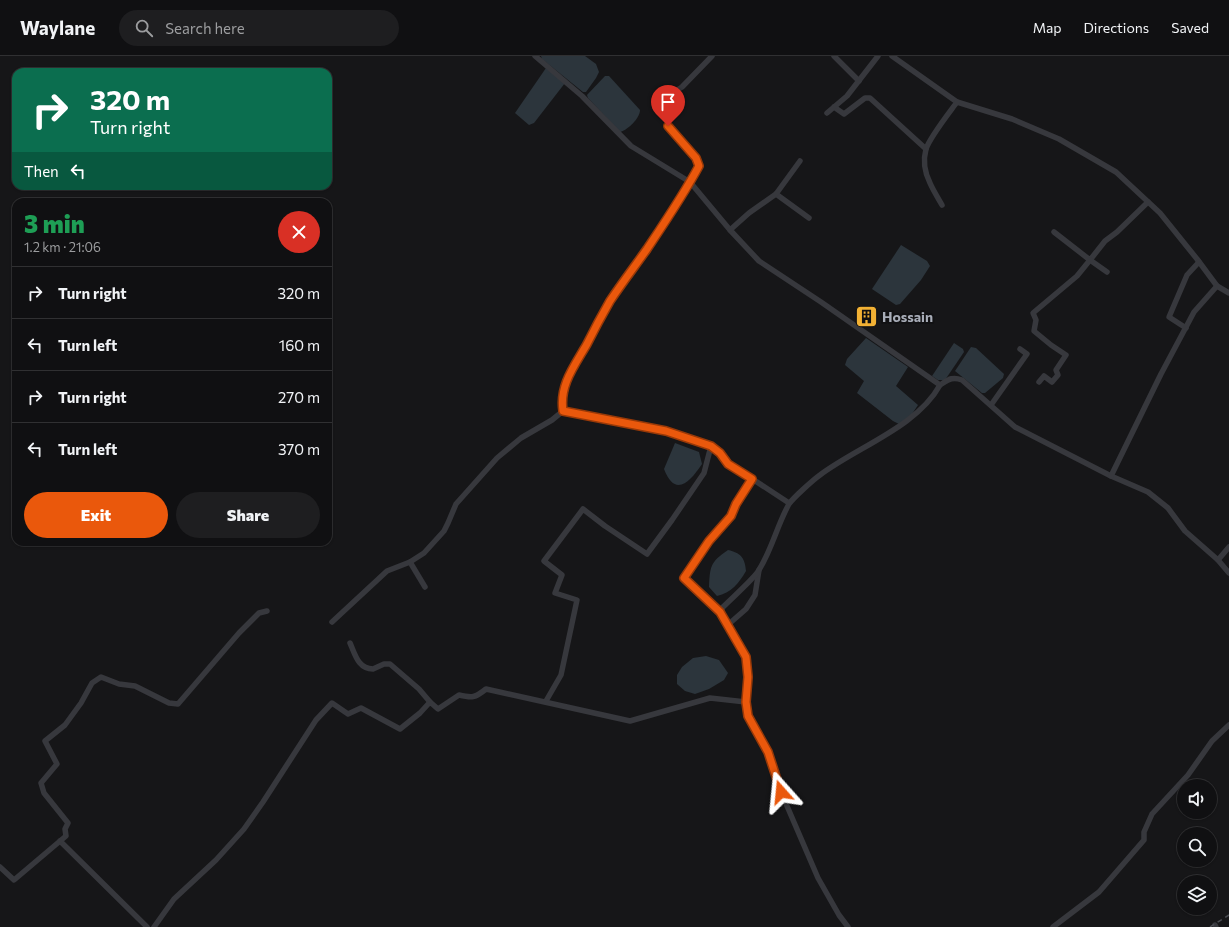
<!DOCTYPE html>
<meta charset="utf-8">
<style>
:root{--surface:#101012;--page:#1e1e20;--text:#f1f3f6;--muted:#9c9d9f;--line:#303032;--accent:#ea580c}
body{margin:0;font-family:Commissioner,sans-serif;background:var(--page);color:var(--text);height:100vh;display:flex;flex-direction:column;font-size:15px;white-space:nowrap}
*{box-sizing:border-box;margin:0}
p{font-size:13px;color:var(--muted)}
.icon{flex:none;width:22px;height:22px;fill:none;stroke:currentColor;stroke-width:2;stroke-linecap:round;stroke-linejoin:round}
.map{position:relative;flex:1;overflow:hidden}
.details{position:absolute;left:12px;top:142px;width:320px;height:348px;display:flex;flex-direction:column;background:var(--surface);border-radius:12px;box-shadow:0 1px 3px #0004,0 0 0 1px var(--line)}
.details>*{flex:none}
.hud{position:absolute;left:12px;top:12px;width:320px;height:122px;border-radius:12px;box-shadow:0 1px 3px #0004,0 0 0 1px var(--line);background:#0b6e4f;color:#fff;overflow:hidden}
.buttons{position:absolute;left:1177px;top:723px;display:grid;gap:8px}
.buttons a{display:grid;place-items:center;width:40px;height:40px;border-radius:50%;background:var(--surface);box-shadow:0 1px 3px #0004,0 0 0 1px var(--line);font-size:20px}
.pin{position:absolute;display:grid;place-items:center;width:34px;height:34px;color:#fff;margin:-41px -17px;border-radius:50% 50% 50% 0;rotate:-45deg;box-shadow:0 0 4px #0007}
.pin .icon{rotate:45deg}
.me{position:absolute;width:44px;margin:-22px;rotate:342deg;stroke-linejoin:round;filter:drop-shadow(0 0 3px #0008)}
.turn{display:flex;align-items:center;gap:14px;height:84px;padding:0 12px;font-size:18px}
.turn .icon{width:52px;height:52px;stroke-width:2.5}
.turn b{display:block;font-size:28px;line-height:34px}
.then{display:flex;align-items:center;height:38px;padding:0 12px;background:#0003;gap:8px;font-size:15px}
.round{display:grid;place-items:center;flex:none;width:42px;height:42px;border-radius:21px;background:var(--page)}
.summary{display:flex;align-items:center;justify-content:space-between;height:68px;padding:0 12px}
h1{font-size:24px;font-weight:800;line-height:30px;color:#1e9e55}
.cta{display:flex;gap:8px;margin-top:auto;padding:8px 12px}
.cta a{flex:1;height:46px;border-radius:24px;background:var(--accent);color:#fff;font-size:16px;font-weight:800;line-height:46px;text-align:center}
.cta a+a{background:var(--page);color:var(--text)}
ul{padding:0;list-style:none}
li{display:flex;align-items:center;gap:12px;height:52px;padding:0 12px;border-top:1px solid var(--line)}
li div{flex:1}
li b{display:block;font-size:15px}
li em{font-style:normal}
header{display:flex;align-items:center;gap:24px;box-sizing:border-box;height:56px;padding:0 20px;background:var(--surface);border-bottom:1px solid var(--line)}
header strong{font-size:19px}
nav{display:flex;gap:22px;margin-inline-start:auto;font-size:14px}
.search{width:280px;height:36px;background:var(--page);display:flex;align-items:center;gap:10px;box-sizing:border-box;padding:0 14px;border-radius:22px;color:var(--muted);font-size:15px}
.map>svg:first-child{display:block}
</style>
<header>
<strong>Waylane</strong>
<div class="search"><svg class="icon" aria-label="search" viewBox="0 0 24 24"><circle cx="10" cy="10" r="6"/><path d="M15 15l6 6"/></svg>Search here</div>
<nav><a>Map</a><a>Directions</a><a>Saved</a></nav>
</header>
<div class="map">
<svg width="1229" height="871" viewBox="0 0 1229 871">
<rect width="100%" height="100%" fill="#161618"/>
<g fill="#2c353c">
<path d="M541,0h44l11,8 3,8 -3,6 -10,14h-3l-41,-33z"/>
<path d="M546,12l19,15 -31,40 -5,2 -14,-12z"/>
<path d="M605,20h4l31,34c0,8 -12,20 -20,22l-32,-34 -1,-3z"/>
<path d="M901,189l26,16 3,5 -9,14 -21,24 -4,1 -24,-16z"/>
<path d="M866,282l42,29 -12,19 22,19 -6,9 -13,10 -6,-3 -36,-28 7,-12 -19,-16 2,-6z"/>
<path d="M954,287l9,6 1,3 -19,28h-7l-6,-4z"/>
<path d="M971,291l5,1 28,26 -1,4 -18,15h-3l-27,-22z"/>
<path d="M675,387l24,9 3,12c-12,18 -27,34 -38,5z"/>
<path d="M728,494c13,3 17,8 18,21 -7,12 -15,22 -29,25l-8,-9c1,-20 1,-25 19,-37z"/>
<path d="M706,600l13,4 9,13 -4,7 -15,9 -14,5 -10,-3 -8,-7v-9l5,-8 11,-9z"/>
</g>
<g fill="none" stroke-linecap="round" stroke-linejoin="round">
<g stroke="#37383d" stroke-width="5.5">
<path d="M535,0l47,40 49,50 59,36 40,48 29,31 62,41 119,83c8,-5 12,-9 22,-5l53,47 96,49 37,16 20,16 17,23 33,29 11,13"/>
<path d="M834,0l25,25"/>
<path d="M892,0l65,46 55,17 47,20 57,33 44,41 37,46 20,27"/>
<path d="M674,36l8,-5 30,-31"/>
<path d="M834,51l10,7 21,-16h5l56,51"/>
<path d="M827,57l20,-17 31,-40"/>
<path d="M668,70l28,32 3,8c-16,28 -34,56 -52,83 -12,17 -25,34 -37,52 -8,14 -16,29 -23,43 -12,21 -28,41 -24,67l103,20 45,15 9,7 8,10 61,40"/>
<path d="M776,138l33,24"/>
<path d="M942,149c-4,-7 -9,-15 -12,-22 -5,-10 -7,-23 -4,-34 4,-12 23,-36 31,-47"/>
<path d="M730,174l19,-17 27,-19 24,-33"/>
<path d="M1054,176l36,28 15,-19 12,-9 31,-30"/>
<path d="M1186,272l-17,-11 18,-42 12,-13"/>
<path d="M1039,326l5,-6 8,6 6,-7 -2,-5 10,-15 -15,-10 -17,-14 2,-11 -3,-7 44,-37 13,-16 17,12"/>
<path d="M991,349l36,-51 -7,-5"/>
<path d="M1111,420l50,-102 33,-62 23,-26 12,7"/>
<path d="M1218,504l11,-13"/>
<path d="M410,506l15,25"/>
<path d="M720,556l-36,-34 25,-37 22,-25 5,-12 16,-25"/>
<path d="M332,566l55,-51 23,-9 14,-9 20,-22 4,-8 8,-19 41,-46 24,-20 31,-18 11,-9"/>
<path d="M730,567l16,-14 9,-14 4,-25"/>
<path d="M350,587c5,11 8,26 23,26l11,-5h6l29,25 11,13"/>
<path d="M546,645l15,-26 16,-75 -22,-7 7,-18 -18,-14 39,-52 22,17 42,28 25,-34 32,-47 7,-27"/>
<path d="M60,785l87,86"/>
<path d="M0,811l14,13 52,-44 -1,-7 3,-6 -24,-30 -3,-10 16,-19 -12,-23 20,-16 16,-22 11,-20 9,-6 18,7 16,2 34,17 9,1 61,-71 20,-20 8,-2"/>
<path d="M1215,869l1,2"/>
<path d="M154,871l20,-28 42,-39 28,-31 19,-27 53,-82 16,-17 16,11 13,-6 39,21 20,-16 10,-11 8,7 21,-14c13,3 16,3 27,-6l144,32 80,-23 36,4"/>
<path d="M848,871l-9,-12 -21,-37 -37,-86 -12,-40 -21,-36 -2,-14 2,-25 -2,-20 -26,-45 3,-5c10,-10 25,-23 34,-34 14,-20 20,-48 32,-69 4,-6 24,-24 31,-29 37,-28 97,-48 120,-90"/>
<path d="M1053,871l46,-35 45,-52v-8l8,-18 36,-39 24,-34 17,-16"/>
</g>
<path stroke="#4a4c52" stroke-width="1.5" stroke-dasharray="5 4" stroke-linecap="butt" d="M1210,871l19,-12"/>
</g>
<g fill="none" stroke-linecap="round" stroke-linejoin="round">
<defs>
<path id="route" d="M668,70l28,32 3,8c-15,28 -34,56 -52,83 -12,17 -25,34 -37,52 -8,14 -16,29 -23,43 -12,21 -28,41 -24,67l103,20 45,15 9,7 8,11 24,15 -16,25 -5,12 -22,25 -25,37 36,34 26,45 2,20 -2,25 2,14 20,36 13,40"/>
</defs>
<use href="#route" stroke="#983908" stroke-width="10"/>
<use href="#route" stroke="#ea580c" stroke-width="7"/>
</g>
<defs>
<symbol id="building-square" viewBox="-11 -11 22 22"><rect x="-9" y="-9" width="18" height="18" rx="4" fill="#f2b134" stroke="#111113"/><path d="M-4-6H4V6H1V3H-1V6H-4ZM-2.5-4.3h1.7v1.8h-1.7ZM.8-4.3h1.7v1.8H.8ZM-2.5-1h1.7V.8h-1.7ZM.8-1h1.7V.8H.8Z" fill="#111"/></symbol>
</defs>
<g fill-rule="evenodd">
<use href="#building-square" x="854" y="248" width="25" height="25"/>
</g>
<g text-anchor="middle" stroke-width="4" stroke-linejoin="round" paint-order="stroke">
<g font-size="14" font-weight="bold" fill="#a8adb8" stroke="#111113" text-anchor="start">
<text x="882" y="266">Hossain</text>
</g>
</g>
</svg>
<div class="buttons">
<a><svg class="icon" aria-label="sound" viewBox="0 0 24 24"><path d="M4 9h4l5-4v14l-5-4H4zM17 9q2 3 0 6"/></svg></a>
<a><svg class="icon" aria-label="search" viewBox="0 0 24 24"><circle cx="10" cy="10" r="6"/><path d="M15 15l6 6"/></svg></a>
<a><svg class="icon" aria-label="layers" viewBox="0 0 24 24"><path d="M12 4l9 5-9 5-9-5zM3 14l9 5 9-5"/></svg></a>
</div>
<div class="pin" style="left:668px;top:70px;background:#d93025"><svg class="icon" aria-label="arrive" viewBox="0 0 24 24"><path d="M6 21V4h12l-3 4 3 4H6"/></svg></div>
<svg class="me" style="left:781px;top:736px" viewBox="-20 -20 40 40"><path d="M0-17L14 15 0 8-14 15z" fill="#ea580c" stroke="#fff" stroke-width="4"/></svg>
<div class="hud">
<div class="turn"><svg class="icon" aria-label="right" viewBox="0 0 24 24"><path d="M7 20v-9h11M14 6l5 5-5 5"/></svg><div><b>320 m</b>Turn right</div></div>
<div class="then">Then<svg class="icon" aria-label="left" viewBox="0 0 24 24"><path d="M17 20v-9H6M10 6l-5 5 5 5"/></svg></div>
</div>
<section class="details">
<div class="summary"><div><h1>3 min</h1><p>1.2 km · 21:06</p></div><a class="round" style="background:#d93025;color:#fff"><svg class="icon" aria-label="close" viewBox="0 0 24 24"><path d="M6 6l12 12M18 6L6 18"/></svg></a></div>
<ul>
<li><svg class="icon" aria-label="right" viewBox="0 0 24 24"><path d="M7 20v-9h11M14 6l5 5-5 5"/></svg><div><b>Turn right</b></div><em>320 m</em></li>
<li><svg class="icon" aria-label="left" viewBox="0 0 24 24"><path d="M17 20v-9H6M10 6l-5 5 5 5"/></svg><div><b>Turn left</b></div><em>160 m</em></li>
<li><svg class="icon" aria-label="right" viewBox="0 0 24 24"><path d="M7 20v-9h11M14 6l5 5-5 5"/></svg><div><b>Turn right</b></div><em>270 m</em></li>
<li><svg class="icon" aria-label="left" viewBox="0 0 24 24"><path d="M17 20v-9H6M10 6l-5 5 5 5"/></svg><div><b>Turn left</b></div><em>370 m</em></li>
</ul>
<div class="cta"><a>Exit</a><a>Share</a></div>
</section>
</div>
